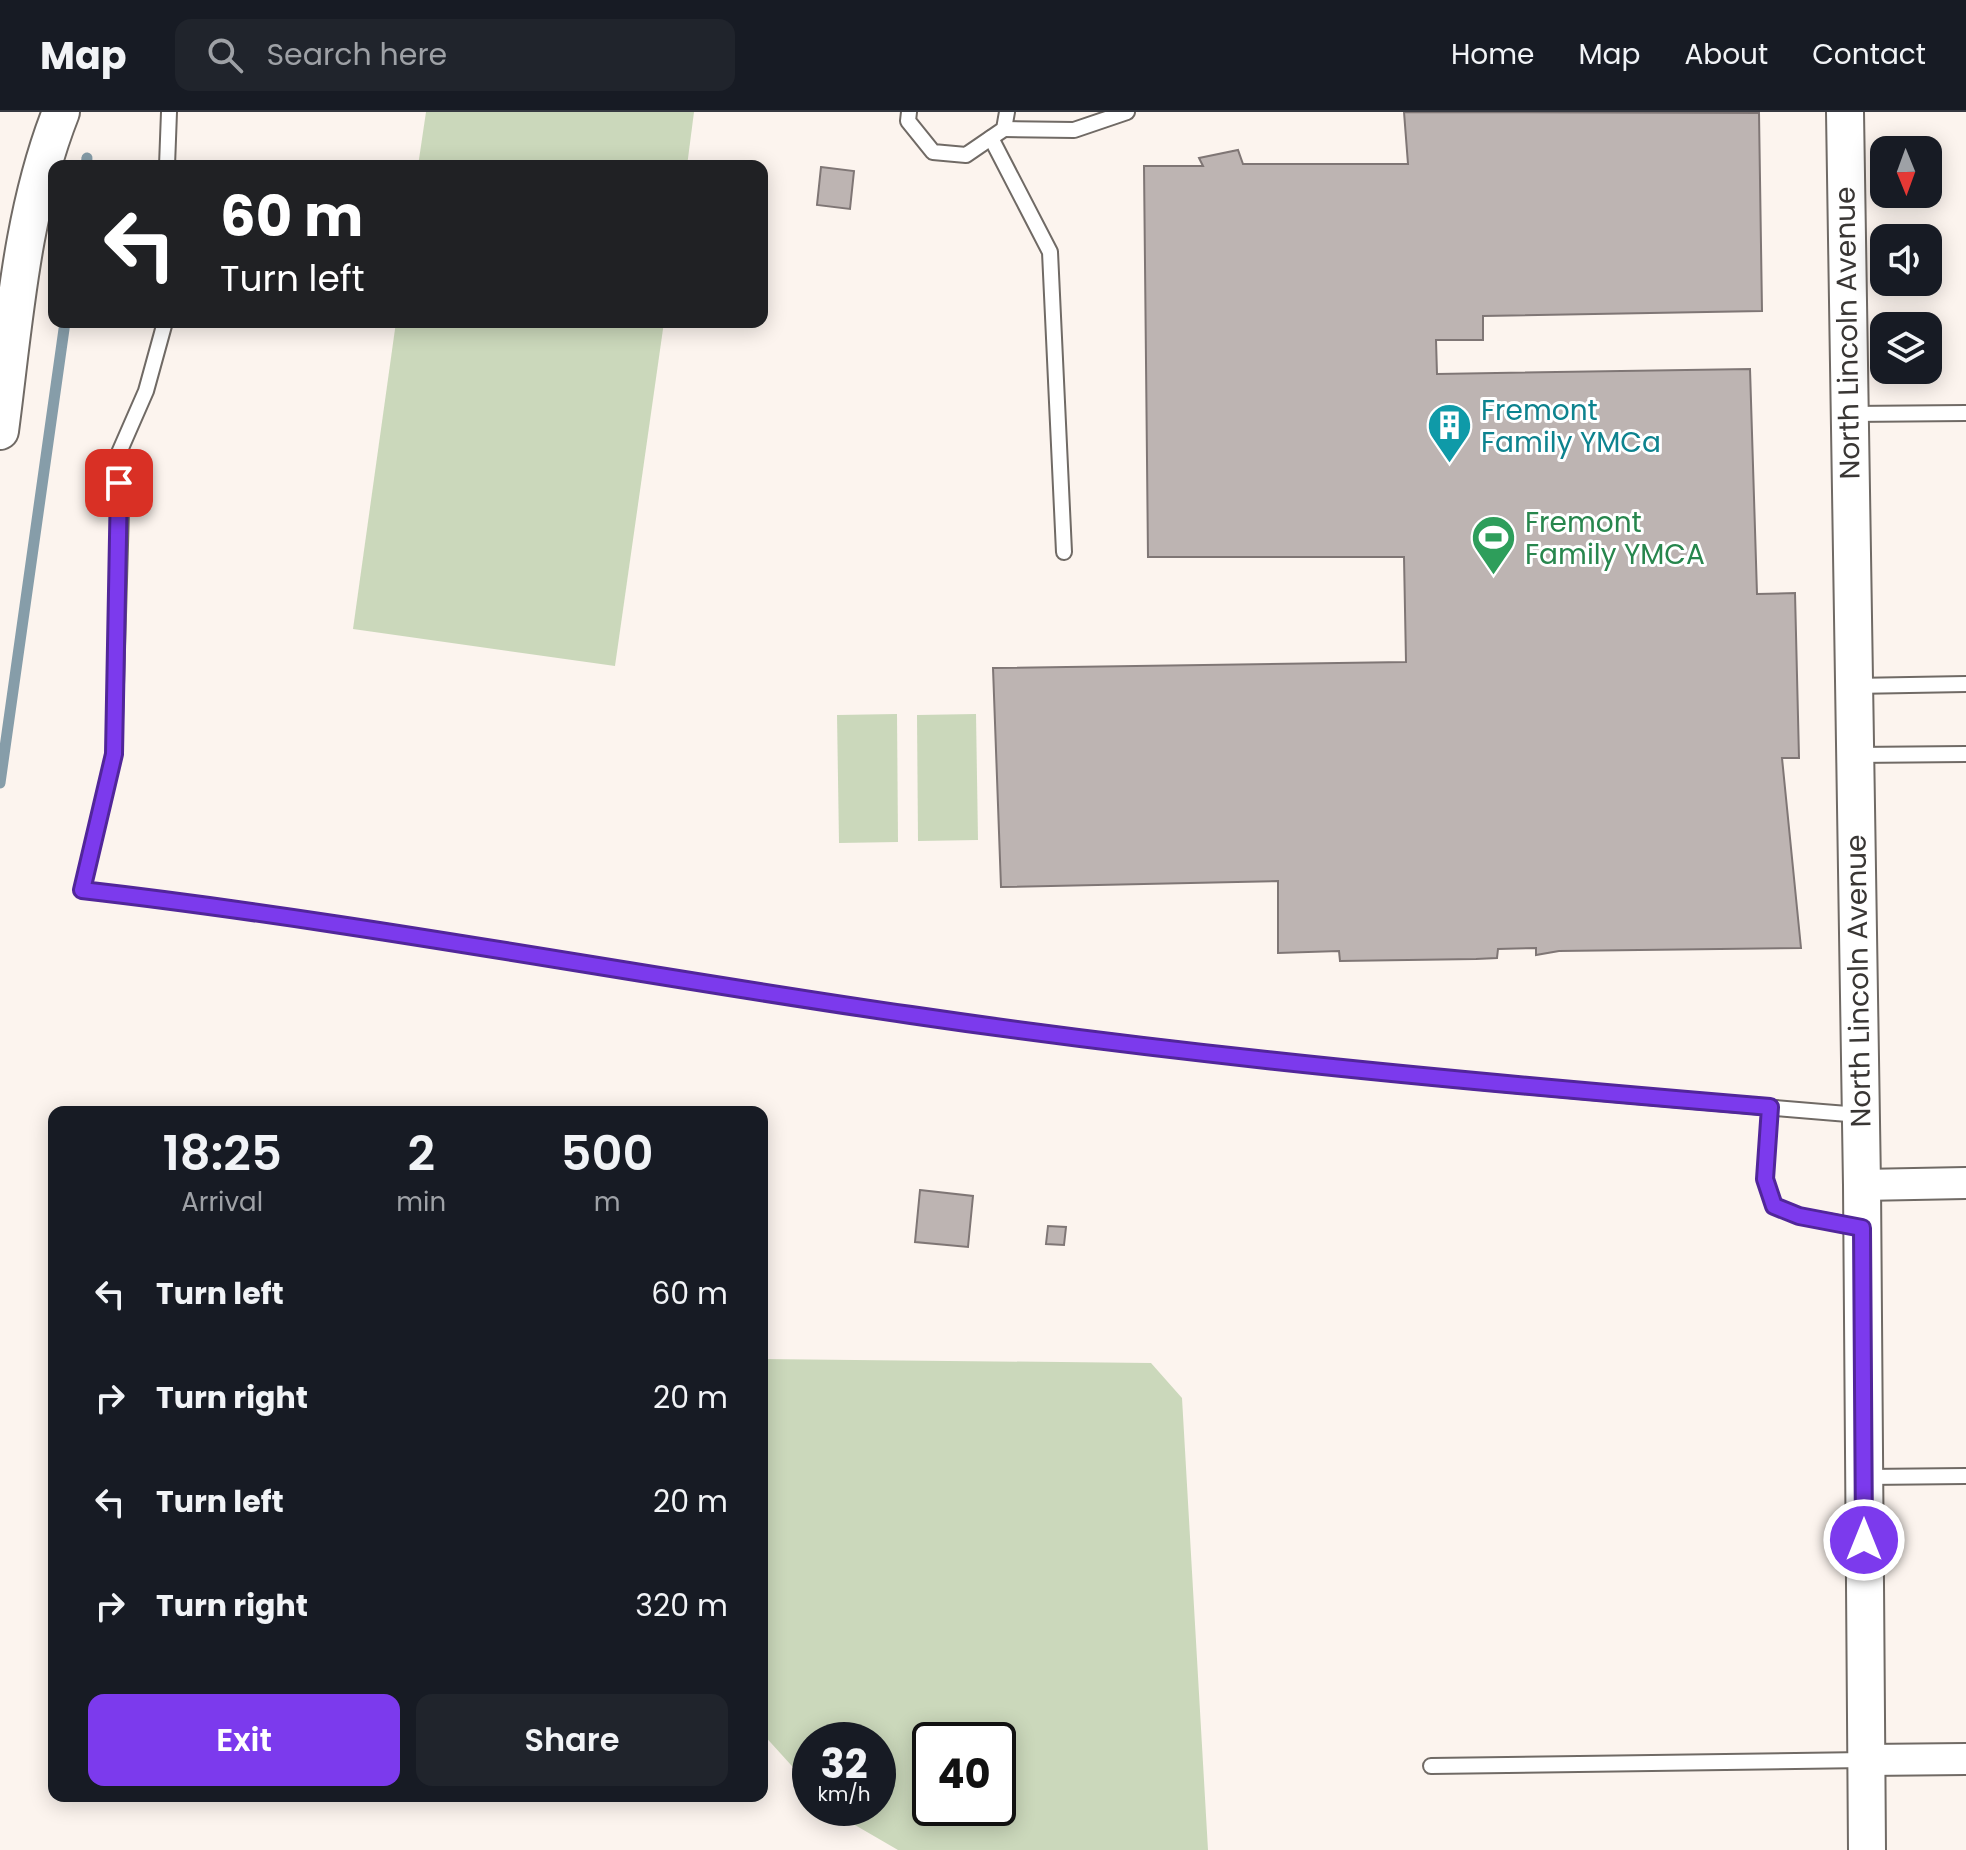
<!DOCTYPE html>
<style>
:root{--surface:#171b24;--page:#20242c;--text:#f1f3f6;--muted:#9ea1a6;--line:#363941;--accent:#7c3aed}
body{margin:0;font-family:Poppins,sans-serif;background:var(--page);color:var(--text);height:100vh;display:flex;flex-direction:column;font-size:30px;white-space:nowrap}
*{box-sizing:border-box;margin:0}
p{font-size:26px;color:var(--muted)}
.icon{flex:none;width:44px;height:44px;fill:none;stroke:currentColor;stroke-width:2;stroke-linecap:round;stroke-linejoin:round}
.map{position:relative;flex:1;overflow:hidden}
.drawer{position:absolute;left:48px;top:994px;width:720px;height:696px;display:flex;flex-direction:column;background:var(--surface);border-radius:16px;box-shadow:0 4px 20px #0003}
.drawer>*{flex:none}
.guide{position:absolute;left:48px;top:48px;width:720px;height:168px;border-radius:16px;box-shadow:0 4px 20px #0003;background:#202124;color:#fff;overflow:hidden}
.needle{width:52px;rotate:179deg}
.tools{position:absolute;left:1870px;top:24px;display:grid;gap:16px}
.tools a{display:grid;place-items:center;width:72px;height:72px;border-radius:16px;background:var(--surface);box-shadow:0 4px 20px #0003;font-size:40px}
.speed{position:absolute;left:792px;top:1610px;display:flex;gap:16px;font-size:40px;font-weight:700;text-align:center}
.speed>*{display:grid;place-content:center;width:104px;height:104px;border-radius:50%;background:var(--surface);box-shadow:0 4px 20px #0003;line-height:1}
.speed small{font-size:20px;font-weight:400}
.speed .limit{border:4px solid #111;border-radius:12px;background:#fff;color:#111}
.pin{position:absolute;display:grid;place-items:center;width:68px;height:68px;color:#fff;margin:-34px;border-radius:16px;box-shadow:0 4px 12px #0006}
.me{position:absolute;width:88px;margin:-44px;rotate:0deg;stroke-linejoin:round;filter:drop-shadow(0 0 6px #0008)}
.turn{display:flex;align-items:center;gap:28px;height:168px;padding:0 40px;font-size:36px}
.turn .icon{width:104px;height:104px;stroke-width:2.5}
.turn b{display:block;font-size:56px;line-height:68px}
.eta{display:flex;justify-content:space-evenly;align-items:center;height:136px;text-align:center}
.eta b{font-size:48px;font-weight:600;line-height:56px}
.action{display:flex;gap:16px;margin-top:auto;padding:16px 40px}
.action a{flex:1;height:92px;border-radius:16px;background:var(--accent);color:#fff;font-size:32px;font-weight:600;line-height:92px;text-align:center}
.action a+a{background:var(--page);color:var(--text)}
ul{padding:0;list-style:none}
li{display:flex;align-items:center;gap:24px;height:104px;padding:0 40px}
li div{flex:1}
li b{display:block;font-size:30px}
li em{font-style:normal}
header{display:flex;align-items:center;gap:48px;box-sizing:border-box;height:112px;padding:0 40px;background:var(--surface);border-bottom:2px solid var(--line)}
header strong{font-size:38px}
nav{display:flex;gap:44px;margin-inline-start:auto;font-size:28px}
.search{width:560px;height:72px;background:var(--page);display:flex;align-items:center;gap:20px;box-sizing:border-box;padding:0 28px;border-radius:16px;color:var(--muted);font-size:30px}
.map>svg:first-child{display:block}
</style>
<header>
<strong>Map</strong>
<div class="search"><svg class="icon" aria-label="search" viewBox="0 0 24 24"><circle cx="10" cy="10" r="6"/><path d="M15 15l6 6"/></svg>Search here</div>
<nav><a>Home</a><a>Map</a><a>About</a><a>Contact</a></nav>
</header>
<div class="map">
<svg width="1966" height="1738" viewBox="0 0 1966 1738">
<rect width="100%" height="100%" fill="#fcf4ee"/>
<g fill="#cbd8bb" fill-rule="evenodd">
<path d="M426,0h268l-7,54h-269z"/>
<path d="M396,210h268l-49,344 -262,-37z"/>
<path d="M897,602l1,128 -59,1 -2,-128z"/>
<path d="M976,602l2,126 -60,1 -1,-126z"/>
<path d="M762,1247l389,4 31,35 26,452h-310l-62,-36 -6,-6h48v-68h-68v46l-48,-53zM998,1628v68h-68v-68z"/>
</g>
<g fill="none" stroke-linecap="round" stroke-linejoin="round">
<g stroke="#869da9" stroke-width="11">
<path d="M86,54l1,-8"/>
<path d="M0,671l65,-461"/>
</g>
</g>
<g fill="#bdb4b2" stroke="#7f7675" stroke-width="2">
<path d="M1404,0l355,1 3,198 -279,5v24h-47l1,34 313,-5 7,225 38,-1 4,165h-17l19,190 -242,3 -23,4v-7l-38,1 -1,9 -21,1 -136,2 -1,-10 -61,2v-72l-277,6 -8,-219 413,-6 -2,-105h-256l-4,-391h59l-4,-8 39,-8 5,14h165z"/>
<path d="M821,55l33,4 -4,38 -33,-4z"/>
<path d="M920,1078l53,6 -5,51 -53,-5z"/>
<path d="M1048,1114l18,1 -2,18 -18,-1z"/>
</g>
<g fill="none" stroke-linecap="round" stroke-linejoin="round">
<defs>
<g id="service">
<path d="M909,0l-1,9 25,31 33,3 38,-26 3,-17"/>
<path d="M1004,17l70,1 53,-18"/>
<path d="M991,26l59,114 14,300"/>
<path d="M167,54l2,-54"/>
<path d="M165,210l-19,69 -28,64 3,55 -7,244 -32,136c278,32 552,85 829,125 314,46 632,74 949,100"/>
<path d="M1850,302l116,-1"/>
<path d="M1853,574l113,-2"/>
<path d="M1854,643l112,-1"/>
<path d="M1770,995l-5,72 9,27 25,10 63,11"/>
<path d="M1866,1365l100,-1"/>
<path d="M1431,1654l434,-6"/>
</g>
<g id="minor">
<path d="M1862,1073l104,-2"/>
<path d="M1866,1648l100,-1"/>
</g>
<g id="tertiary">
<path d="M1845,0l17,1073 5,665"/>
<path d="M0,319c14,-106 21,-218 61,-319"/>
</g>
</defs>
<use href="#service" stroke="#706a65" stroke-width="18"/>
<use href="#minor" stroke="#706a65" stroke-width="34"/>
<use href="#tertiary" stroke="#706a65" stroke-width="40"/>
<use href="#service" stroke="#fff" stroke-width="14"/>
<use href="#minor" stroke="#fff" stroke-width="30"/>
<use href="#tertiary" stroke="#fff" stroke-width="36"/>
</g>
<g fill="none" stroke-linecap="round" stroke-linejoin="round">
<defs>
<path id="route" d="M119,371l-5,271 -32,136c278,32 552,85 829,125 285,42 572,68 859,92l-5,72 9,27 25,10 63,12 2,312"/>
</defs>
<use href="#route" stroke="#51269a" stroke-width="20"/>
<use href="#route" stroke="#7c3aed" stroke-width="14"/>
</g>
<defs>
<symbol id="building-pin" viewBox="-11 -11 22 30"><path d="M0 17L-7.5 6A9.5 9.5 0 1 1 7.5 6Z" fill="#0f9aa8" stroke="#fff"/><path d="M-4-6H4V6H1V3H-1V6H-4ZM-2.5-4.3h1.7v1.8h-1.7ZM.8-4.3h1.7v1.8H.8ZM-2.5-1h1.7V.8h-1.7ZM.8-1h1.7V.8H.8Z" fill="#fff"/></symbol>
<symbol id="stadium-pin" viewBox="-11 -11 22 30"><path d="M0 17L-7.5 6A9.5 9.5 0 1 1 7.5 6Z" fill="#2e9e5b" stroke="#fff"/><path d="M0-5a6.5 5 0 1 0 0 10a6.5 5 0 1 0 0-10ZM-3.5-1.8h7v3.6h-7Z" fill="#fff"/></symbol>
</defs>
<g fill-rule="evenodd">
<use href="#building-pin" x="1424" y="288" width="51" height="69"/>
<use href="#stadium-pin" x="1468" y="400" width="51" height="69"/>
</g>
<g text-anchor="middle" stroke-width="6" stroke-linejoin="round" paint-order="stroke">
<g font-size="28" fill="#393634" stroke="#fff">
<text transform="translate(1847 221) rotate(-91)" y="10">North Lincoln Avenue</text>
<text transform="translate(1858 869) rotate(-91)" y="10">North Lincoln Avenue</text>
</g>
<g font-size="28" fill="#0d838f" stroke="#fff" text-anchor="start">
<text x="1481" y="308">Fremont<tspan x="1481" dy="32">Family YMCa</tspan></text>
</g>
<g font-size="28" fill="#27864d" stroke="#fff" text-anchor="start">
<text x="1525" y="420">Fremont<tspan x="1525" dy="32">Family YMCA</tspan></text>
</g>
</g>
</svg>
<div class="tools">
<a><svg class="needle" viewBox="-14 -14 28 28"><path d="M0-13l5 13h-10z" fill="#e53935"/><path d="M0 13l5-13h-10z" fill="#9ea1a6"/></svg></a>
<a><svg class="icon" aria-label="sound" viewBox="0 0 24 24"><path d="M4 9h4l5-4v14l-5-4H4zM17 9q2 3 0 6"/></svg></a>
<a><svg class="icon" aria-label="layers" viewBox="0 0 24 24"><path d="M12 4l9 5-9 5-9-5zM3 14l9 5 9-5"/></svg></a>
</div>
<div class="speed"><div>32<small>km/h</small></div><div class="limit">40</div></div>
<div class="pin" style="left:119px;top:371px;background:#d93025"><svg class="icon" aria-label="arrive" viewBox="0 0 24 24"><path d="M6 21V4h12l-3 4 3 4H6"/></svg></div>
<svg class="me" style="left:1864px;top:1428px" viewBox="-20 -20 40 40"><circle r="17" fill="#7c3aed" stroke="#fff" stroke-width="3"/><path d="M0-11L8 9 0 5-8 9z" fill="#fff"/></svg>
<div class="guide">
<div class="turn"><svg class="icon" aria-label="left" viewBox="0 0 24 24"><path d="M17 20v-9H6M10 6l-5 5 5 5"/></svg><div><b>60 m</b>Turn left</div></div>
</div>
<section class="drawer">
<div class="eta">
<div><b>18:25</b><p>Arrival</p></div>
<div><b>2</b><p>min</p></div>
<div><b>500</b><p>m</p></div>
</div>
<ul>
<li><svg class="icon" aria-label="left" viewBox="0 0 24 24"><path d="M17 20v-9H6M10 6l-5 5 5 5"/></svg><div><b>Turn left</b></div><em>60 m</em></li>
<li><svg class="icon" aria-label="right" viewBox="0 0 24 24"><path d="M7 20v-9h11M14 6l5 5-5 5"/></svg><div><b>Turn right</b></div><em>20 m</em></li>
<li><svg class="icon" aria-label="left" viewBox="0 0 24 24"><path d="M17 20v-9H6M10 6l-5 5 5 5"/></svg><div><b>Turn left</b></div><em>20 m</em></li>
<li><svg class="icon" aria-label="right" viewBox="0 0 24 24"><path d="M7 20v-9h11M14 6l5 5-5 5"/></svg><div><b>Turn right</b></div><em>320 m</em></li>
</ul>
<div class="action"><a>Exit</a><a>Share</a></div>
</section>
</div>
